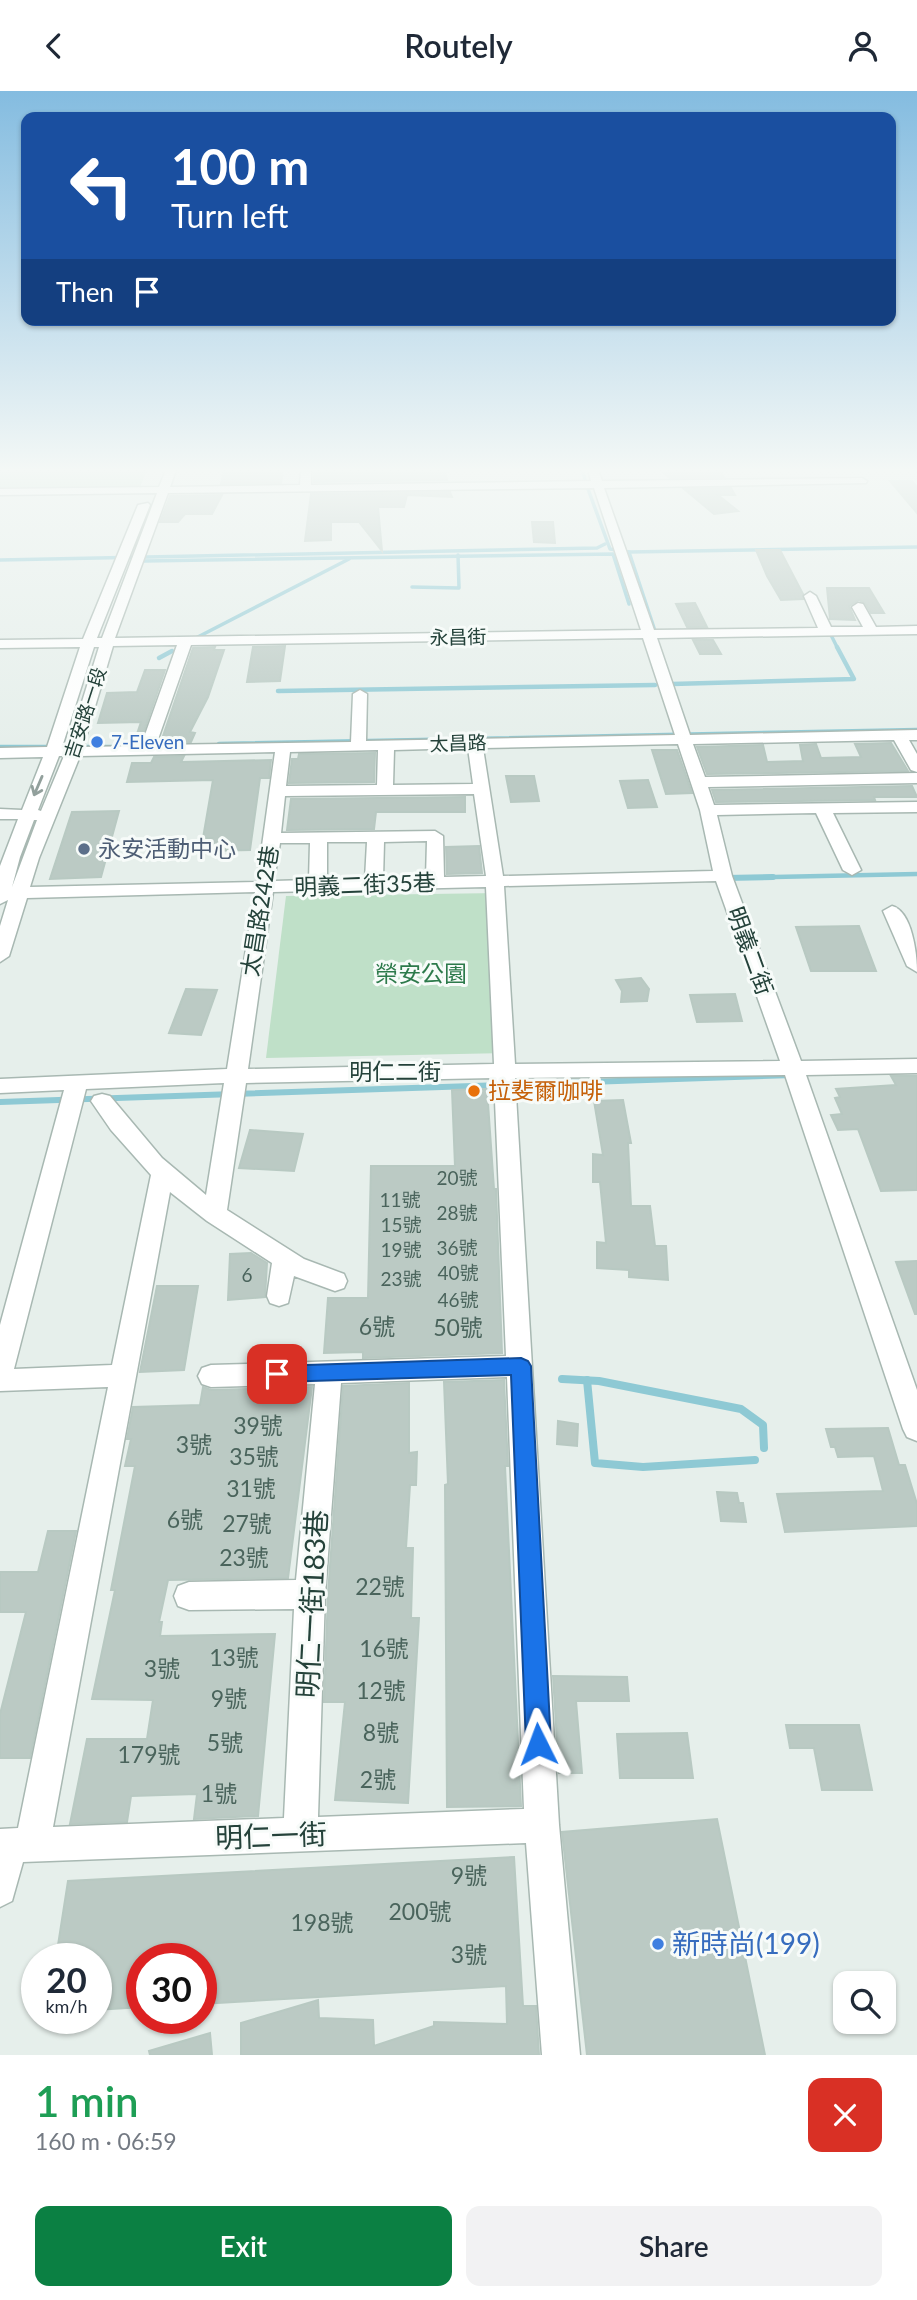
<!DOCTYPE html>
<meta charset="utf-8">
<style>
:root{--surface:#fff;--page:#f2f2f3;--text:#1f2937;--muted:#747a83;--accent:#0b8043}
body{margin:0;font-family:Lato,"Noto Sans TC",sans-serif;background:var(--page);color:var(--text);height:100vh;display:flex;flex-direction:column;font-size:26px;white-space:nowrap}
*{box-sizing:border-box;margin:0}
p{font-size:23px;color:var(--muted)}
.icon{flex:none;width:38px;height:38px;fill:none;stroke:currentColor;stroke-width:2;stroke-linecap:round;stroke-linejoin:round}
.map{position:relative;height:1964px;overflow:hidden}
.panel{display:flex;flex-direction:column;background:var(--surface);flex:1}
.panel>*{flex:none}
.guide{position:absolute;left:21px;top:21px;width:875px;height:214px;border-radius:14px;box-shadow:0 2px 5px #0004;background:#1a4fa0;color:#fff;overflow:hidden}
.tools{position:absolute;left:833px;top:1880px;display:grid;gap:14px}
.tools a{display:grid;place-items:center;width:63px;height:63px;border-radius:14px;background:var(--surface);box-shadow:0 2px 5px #0004;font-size:35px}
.speed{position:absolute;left:21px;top:1852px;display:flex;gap:14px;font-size:35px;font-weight:700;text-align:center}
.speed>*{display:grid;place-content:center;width:91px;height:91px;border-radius:50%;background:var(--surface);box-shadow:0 2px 5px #0004;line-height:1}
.speed small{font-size:18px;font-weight:400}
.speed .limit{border:10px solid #d22;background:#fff;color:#111}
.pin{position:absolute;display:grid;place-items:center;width:60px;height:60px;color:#fff;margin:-30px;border-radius:14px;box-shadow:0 4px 10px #0006}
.me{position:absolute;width:77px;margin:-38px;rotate:357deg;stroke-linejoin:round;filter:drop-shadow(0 0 5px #0008)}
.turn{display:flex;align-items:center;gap:24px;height:147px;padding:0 35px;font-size:32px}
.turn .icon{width:91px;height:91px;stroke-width:2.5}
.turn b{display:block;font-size:49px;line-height:60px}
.then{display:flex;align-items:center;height:66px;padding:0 35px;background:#0003;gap:14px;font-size:26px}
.round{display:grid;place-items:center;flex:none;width:74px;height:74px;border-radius:14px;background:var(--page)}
.headline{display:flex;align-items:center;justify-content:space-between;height:119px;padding:0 35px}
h1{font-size:42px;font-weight:600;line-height:52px;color:#1e9e55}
.action{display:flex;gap:14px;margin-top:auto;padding:14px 35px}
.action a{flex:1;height:80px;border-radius:14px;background:var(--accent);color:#fff;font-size:28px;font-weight:600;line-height:80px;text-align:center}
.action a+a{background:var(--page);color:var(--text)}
header{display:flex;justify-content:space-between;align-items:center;height:91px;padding:0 35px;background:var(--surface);font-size:32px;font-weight:600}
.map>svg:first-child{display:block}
</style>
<header><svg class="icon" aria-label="back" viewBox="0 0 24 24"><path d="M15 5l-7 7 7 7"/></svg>Routely<svg class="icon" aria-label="person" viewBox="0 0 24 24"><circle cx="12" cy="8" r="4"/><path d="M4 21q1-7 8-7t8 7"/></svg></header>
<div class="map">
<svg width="917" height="1964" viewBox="0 0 917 1964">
<rect width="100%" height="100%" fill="#e6efeb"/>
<g fill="#bfe0c8">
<path d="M0,379h147l-7,17 -140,2z"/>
<path d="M500,802l7,160 -241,5 20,-162z"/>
</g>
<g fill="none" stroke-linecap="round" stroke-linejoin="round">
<g stroke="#8ec9d4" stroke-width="3.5">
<path d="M582,379l4,12"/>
<path d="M588,398l22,60 19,3 288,-5"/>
<path d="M629,461l26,79"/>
<path d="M0,469l597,-12 8,-4"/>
<path d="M144,470l469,-7 16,50"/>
<path d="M412,496l47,1 -1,-33"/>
<path d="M831,544l7,14"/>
<path d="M192,549l157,-81"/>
</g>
<g stroke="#8ec9d4" stroke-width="4.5">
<path d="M159,567l13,-7"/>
<path d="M672,593l182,-5 -17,-32"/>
<path d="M278,600l377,-6"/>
<path d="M219,653l698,-14"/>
<path d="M0,656h113"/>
<path d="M726,787l191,-4"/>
</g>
<g stroke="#8ec9d4" stroke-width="6">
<path d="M726,787l47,-1"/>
<path d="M0,1011l793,-27"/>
</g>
<g stroke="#8ec9d4" stroke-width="8">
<path d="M562,1288l37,2 142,28 22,16 1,23"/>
<path d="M587,1289l8,83 48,4 112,-7"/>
</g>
</g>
<g fill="#bbcac4" stroke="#b8c9c2" stroke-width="2">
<path d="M224,379h59l-2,13 -60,1z"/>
<path d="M314,379l131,1 2,9 -133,2z"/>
<path d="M661,379h59l4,7 -54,1z"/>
<path d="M890,390h22l5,6v26z"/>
<path d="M731,397l4,7h-17l20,16 -24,3 -30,-25z"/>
<path d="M450,401l2,5 -45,-2 -3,12h-26l4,44 -23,-29h-28v18l-26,1 6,-47z"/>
<path d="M222,404l-10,19h-27l-7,8h-18l10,-26z"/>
<path d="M532,431h21l2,21 -21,-1z"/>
<path d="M756,459h24l23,44v5l-22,1 -14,-24z"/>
<path d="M827,497h42l15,25h-13l-6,-10 -6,-3 -10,6 6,14 -25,-1z"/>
<path d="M695,512l12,24h-20l-11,-23z"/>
<path d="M693,549h20l8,14h-21z"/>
<path d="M285,555l-5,35 -33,1 6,-35z"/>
<path d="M215,556l-1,3h10l-16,47 -18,35 5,1 -4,9h-30l32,-94z"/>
<path d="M145,579h20l-21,61h-6l3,-9 -43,1 9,-30 30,-1z"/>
<path d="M891,652l17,28 -201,3 -10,-27 66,-2 4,17 36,-1 -3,-16 16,-1 5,14 40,-1 -6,-13z"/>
<path d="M652,659h25l15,43 -26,1z"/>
<path d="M375,662l-1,29 -85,1 3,-24h6l1,-5z"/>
<path d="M184,665l-3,6 90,-2 -2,18h-9l-10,72 -40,1 2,-13h-9l10,-58 -86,2 5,-19h19l3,-6z"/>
<path d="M506,685h28l5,25 -28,1z"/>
<path d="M648,689l9,27 -29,1 -8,-27z"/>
<path d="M912,695l5,11h-43l1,3 -159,2 -4,-12z"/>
<path d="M465,706v15h-89l-2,17 -87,1 4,-31z"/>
<path d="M119,720l-18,66 -51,2 22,-67z"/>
<path d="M479,755l3,27 -35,1 -1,-27z"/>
<path d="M859,835l17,45h-65l-15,-44z"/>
<path d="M641,887l8,11 -2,12 -26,1 1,-11 -6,-11z"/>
<path d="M186,898l31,1 -16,45 -32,-2z"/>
<path d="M735,903l7,27 -45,1 -7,-27z"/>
<path d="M891,985h26v114l-36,1 -23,-62 -20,1 -7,-15 11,-1 -7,-16 5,-1 -4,-8 60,-4z"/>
<path d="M487,998l7,100h2l6,164 -139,5v-6l-39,1 4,-55h40l3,-132h84l-3,-76z"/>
<path d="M623,1009l8,43h-3l3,63h19l5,40h11l2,34 -39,-3v-7l-32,-2v-26l9,1 -6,-61h-7v-28l10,1 -9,-54z"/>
<path d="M250,1039l53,4 -9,37 -55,-3z"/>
<path d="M251,1162l16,10 -2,34 -37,3 2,-46z"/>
<path d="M917,1170v53h-2l-19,-52z"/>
<path d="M157,1195h41l-14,84 -44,2z"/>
<path d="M504,1289l4,86h-3l16,340 -74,1 -2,-322 3,-1 -4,-102z"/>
<path d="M409,1292v70l8,-1 -1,33h-6l-4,63h7l-2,70h8l-11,185 -73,-3 10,-98h-21l4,-108 15,-208z"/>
<path d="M203,1296l8,3 101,-3 -24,191 -120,2 -9,42h3l-2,14 115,-2 -17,182 -64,3 3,-25 -66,2 -4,26 -57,2 17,-85h60l6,-39 -61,-1 23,-109h-4l24,-124h-10l6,-27h-4l6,-32 67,-2z"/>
<path d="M558,1330l20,3 -1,22 -20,-2z"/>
<path d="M888,1337l11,37h6l12,39v22l-132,6 -8,-38 106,-3 -9,-35 -36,1 -3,-10h-4l-5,-18z"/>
<path d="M717,1401l20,1 2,10h4l3,19 -25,-1z"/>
<path d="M48,1440h28l-46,227h-30v-44l26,-102h-26v-40h38z"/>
<path d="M553,1585l74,1 2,24h-53l6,72h-23z"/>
<path d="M786,1634h73l13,65h-50l-8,-42h-24z"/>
<path d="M687,1642l6,45h-73l-3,-44z"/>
<path d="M717,1728l48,236h-178l-25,-223z"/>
<path d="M514,1766l9,149h13l3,49h-298v-32l77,-23 1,18 54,2 1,26 60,-20v-4l73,2 -1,-38 -305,18v-46h-59v49l-46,3v-52h-40l12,-77z"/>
<path d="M210,1942l2,22h-62l-1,-4z"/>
</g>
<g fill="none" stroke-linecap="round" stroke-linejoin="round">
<defs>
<g id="minor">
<path d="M166,379h10l-6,17 130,-2 1,-15h10v15l280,-4 -3,-11h10l4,11 260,-3 5,3 -1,2 -262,5 50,142 164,-2 -14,-32 6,-4 6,4 15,31h32l-11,-20 6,-4 5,1 13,23 41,-1v8l-260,4 33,97 227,-5v10h-8l8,14v18l-6,-2 -17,-30 -201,4 12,33 212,-4v10l-209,4 6,18 203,-3v10l-84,1 28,57 -9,5 -9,-5 -27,-57 -99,2 15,61 69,185 116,-2v14l-111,2 111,315v51l-10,-4 -4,-8 -118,-354 -270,3 44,747 21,230h-38l-16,-212 -503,19 -11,39 -12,6v-78l18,-1 90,-441 -108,4v-66l64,-235 -64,3v-14l227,-10 28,-177 -228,6 -18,58 -9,6v-36l8,-26 -8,4v-38l18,-47h-18v-10l22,1 21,-53 -43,1v-10l47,-1 33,-100 -80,1v-8l83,-1 55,-134 10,-2 2,2 -53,133h5l55,-145 -157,2v-6l159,-2zM594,397l47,142 -526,8 53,-145zM643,547l32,97 -309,6 1,-47 -7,-4 -7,4 -2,48 -195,3 35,-100zM177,554l-36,101 -58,1 30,-101zM94,556h5l-31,100h-6zM678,653l22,66 13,61 -210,5 -20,-128zM468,657l5,36 -80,1 1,-35zM378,659l-1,35 -91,1 4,-34zM275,661l-18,130 -227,5 9,-29 41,-102zM59,665h5l-23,55 -3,-1zM474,703l12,82 -42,1 -1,-41 -8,-5 -154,2 4,-37zM34,729h3l-25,67 8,-30zM427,750l-1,37 -43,1 1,-37zM327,751h40l-2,37 -38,1zM280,752h30l-1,37 -35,1zM716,790l64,180 -265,3 -11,-178zM486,796l8,177 -246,5 25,-177zM494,987l12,278 -295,9 -9,3 -4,8 4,8 9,3 104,-3 -19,196 -107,2 -11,4 -4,10 4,10 11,4 105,-1 -10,209 -231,9 117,-635 37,29 65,42 -5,33 3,7 9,3 9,-3 6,-27 41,15 9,-3 3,-7 -3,-7 -40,-15 -77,-49 19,-127zM224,992l-18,112 -44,-37 -52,-62 -8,-2 -8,2 -3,5 20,29 40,45 -39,190 -98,4 72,-280zM507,1286l17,432 -206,8 7,-223 16,-211z"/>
<path d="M892,815c20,5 25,48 25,66l-10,-6 -24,-55z"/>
</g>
</defs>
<use href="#minor" stroke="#a8b8b2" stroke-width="3"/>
<use href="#minor" fill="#fff" fill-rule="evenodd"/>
</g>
<defs><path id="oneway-shaft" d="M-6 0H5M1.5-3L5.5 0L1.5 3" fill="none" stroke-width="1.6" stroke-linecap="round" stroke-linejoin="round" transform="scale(1.75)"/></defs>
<use stroke="#92a09c" href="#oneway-shaft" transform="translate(38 695) rotate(113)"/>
<linearGradient id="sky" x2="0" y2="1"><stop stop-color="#84bce0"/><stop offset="0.58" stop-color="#f4f8f6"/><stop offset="1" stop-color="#f4f8f6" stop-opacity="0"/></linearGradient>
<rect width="917" height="654" fill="url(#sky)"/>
<path fill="#1a73e8" stroke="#114b97" stroke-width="2" d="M521,1267l7,3 3,5 20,378 -4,8 -9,4 -8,-4 -4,-8 -15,-369 -234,7 -7,-2 -3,-6 3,-6 7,-2z"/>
<g fill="#3f7fe0" stroke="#f7fbf9" stroke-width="2.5">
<circle cx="97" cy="651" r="7"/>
<circle cx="658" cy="1853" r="7"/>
</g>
<circle fill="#5c6f8a" stroke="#f7fbf9" stroke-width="2.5" cx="84" cy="758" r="7"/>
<circle fill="#e8710a" stroke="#f7fbf9" stroke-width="2.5" cx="474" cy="1000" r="7"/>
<g text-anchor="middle" stroke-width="6" stroke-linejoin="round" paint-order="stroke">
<g font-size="19" fill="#24423a" stroke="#f7fbf9">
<text transform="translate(458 546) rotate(-1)" y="7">永昌街</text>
<text transform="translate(85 622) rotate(-72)" y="7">吉安路一段</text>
<text transform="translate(458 652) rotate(-2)" y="7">太昌路</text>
</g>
<g font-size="19" fill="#366cbe" stroke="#f7fbf9" text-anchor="start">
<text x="111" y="658">7-Eleven</text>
</g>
<g font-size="19" fill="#4a645c">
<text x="457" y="1094">20號</text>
<text x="400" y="1116">11號</text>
<text x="457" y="1129">28號</text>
<text x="401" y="1141">15號</text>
<text x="457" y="1164">36號</text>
<text x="401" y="1166">19號</text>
<text x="458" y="1189">40號</text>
<text x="247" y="1191">6</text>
<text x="401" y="1195">23號</text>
<text x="458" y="1216">46號</text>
</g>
<g font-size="23" fill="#4e5e75" stroke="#f7fbf9" text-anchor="start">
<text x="98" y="766">永安活動中心</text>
</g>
<g font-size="23" fill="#24423a" stroke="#f7fbf9">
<text transform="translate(365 794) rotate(-2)" y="8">明義二街35巷</text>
<text transform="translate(260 820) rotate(-81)" y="8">太昌路242巷</text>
<text transform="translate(750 860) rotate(70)" y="8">明義二街</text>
<text x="395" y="989">明仁二街</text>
</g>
<g font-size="23" fill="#2d7a4b" stroke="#f7fbf9">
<text x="421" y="891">榮安公園</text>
</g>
<g font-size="23" fill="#c56008" stroke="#f7fbf9" text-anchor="start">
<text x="488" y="1008">拉斐爾咖啡</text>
</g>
<g font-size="23" fill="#4a645c">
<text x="377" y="1244">6號</text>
<text x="458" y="1245">50號</text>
<text x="258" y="1343">39號</text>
<text x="194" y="1362">3號</text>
<text x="254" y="1374">35號</text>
<text x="251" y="1406">31號</text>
<text x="185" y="1437">6號</text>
<text x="247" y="1441">27號</text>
<text x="244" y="1475">23號</text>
<text x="380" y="1504">22號</text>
<text x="384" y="1566">16號</text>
<text x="234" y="1575">13號</text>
<text x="162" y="1586">3號</text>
<text x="381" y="1608">12號</text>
<text x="229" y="1616">9號</text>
<text x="381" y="1650">8號</text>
<text x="225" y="1660">5號</text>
<text x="149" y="1672">179號</text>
<text x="378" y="1697">2號</text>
<text x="219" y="1711">1號</text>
<text x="469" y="1793">9號</text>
<text x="420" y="1829">200號</text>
<text x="322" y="1840">198號</text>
<text x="469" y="1872">3號</text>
</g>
<g font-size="28" fill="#24423a" stroke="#f7fbf9">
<text transform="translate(312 1513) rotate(-87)" y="10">明仁一街183巷</text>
<text transform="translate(271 1745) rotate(-2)" y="10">明仁一街</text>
</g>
<g font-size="28" fill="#366cbe" stroke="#f7fbf9" text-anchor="start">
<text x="672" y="1863">新時尚(199)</text>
</g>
</g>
</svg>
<div class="tools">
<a><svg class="icon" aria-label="search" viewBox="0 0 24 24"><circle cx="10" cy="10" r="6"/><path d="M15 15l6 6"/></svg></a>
</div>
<div class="speed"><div>20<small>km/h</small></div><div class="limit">30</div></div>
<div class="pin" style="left:277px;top:1283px;background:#d93025"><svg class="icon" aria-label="arrive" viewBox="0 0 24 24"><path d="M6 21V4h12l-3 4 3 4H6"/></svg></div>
<svg class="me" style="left:538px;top:1653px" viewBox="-20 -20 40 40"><path d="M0-17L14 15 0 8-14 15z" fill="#1a73e8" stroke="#fff" stroke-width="4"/></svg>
<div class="guide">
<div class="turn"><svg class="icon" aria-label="left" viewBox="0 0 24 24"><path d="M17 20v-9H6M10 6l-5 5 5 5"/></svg><div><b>100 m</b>Turn left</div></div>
<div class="then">Then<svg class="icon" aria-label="arrive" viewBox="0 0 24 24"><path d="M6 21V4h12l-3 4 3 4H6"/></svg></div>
</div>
</div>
<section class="panel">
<div class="headline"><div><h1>1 min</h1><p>160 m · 06:59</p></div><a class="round" style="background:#d93025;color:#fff"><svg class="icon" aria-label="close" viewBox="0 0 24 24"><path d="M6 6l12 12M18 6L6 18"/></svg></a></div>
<div class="action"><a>Exit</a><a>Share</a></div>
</section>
